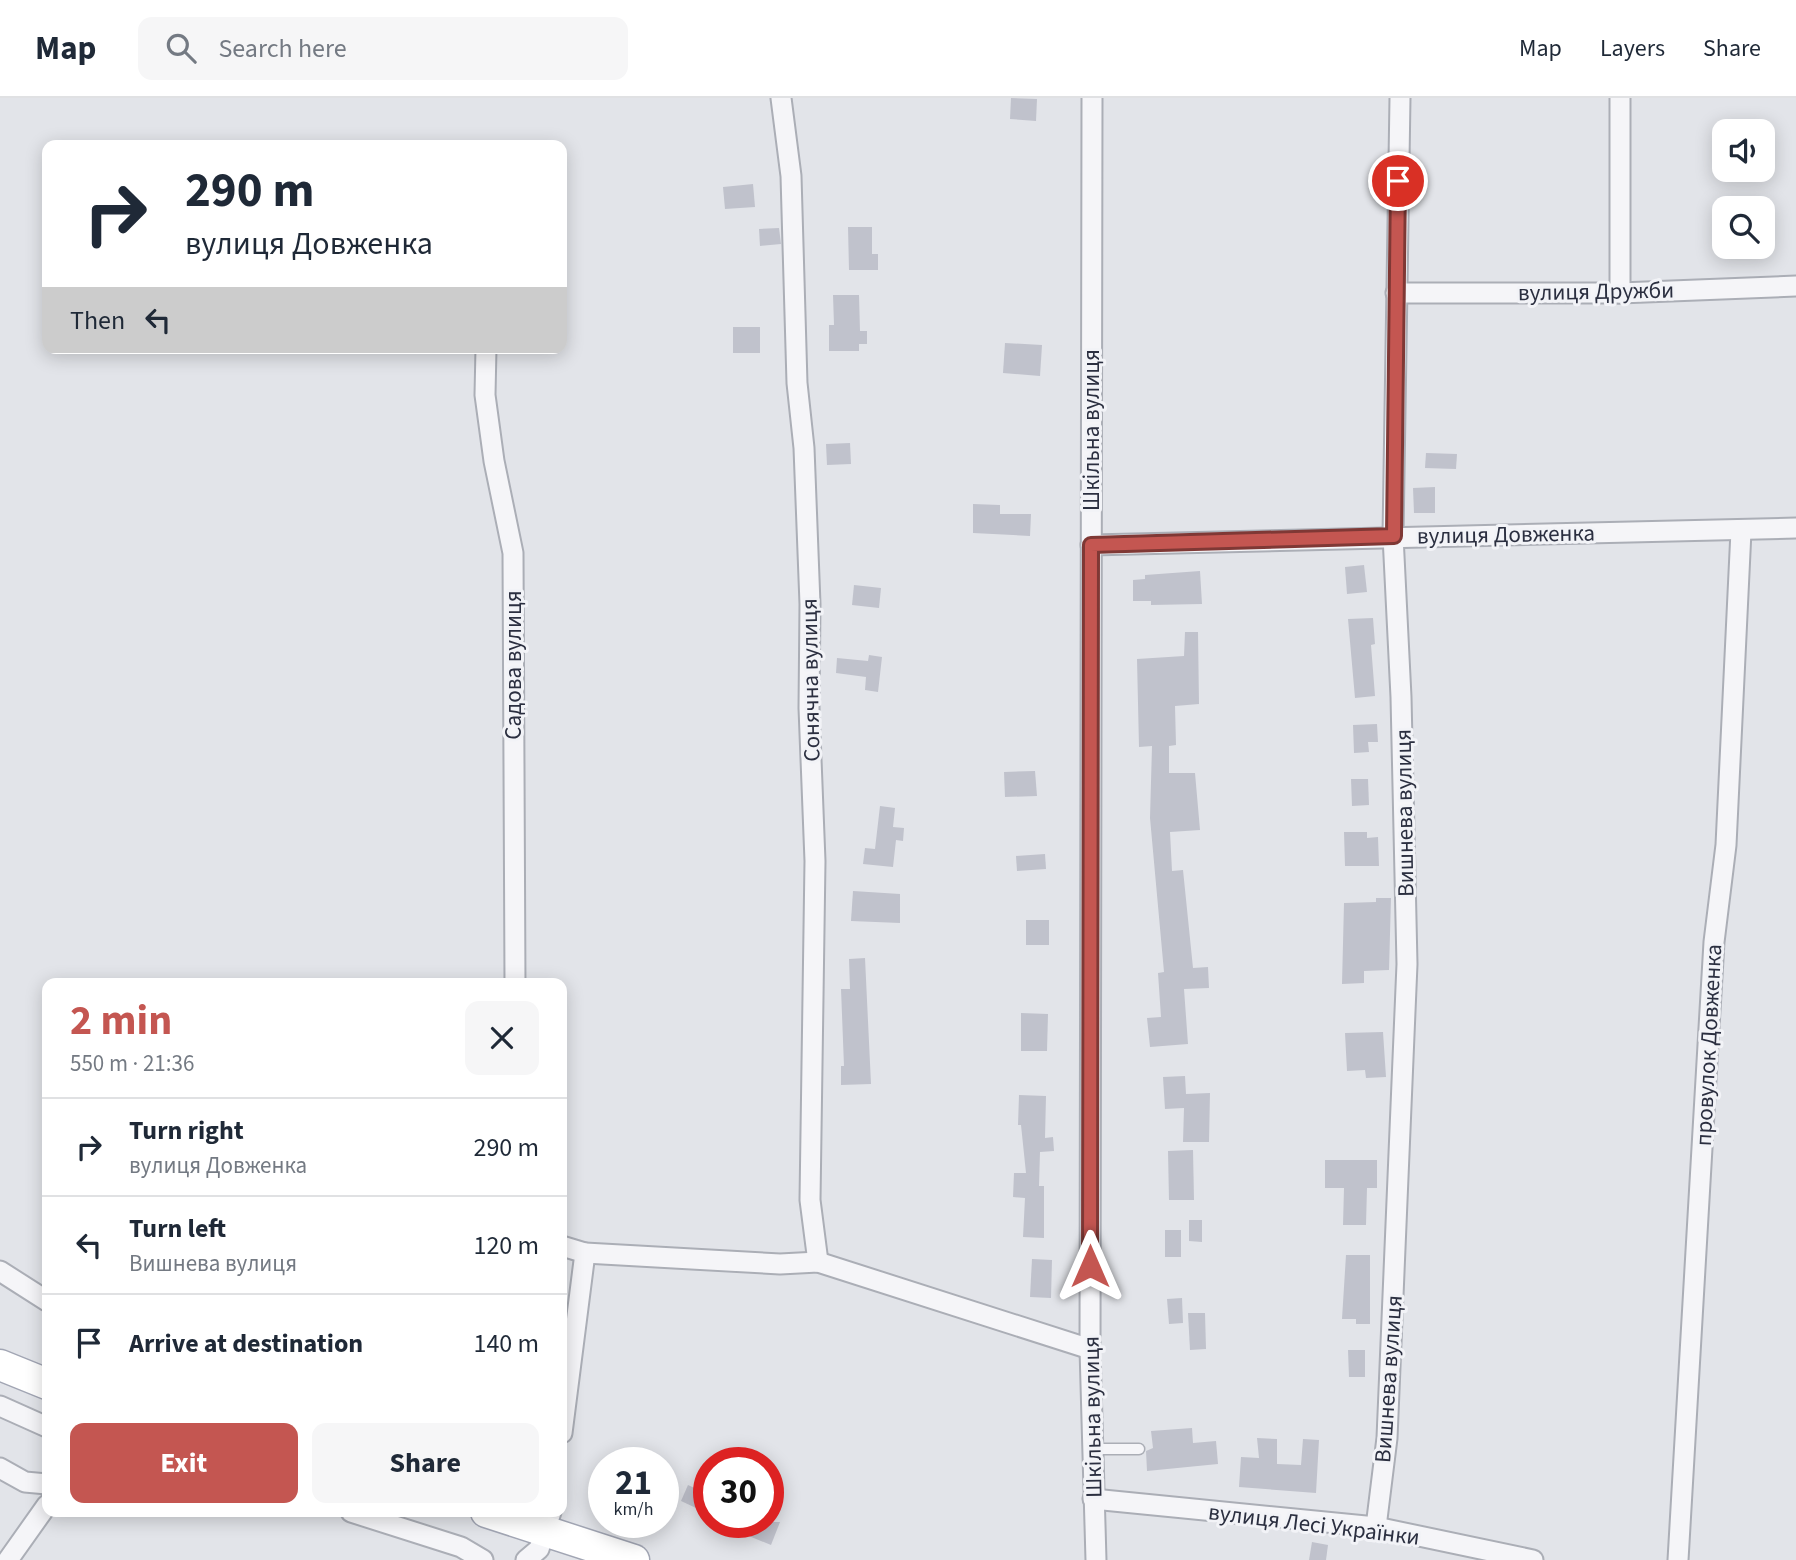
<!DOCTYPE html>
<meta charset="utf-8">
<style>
:root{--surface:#fff;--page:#f6f6f7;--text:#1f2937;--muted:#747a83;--line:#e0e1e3;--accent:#c45651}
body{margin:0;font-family:"Source Sans 3",sans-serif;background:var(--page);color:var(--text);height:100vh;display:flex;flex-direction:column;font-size:26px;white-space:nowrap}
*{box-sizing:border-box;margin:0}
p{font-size:23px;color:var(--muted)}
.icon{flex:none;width:38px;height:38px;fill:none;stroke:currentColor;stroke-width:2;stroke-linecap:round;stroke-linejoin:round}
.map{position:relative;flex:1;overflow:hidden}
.sheet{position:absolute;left:42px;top:880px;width:525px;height:539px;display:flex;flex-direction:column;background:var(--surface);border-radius:14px;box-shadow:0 4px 18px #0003}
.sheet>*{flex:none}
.guide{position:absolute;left:42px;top:42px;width:525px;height:214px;border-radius:14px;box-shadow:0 4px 18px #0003;background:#fff;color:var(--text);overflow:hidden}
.fabs{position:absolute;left:1712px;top:21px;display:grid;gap:14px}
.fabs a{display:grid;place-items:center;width:63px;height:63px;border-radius:14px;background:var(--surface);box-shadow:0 4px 18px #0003;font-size:35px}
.speed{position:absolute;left:588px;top:1349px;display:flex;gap:14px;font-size:35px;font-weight:700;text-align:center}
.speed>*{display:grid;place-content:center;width:91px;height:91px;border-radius:50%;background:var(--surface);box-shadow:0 4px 18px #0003;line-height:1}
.speed small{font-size:18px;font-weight:400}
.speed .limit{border:10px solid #d22;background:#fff;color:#111}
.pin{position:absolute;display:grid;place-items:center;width:60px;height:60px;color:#fff;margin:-30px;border:4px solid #fff;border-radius:50%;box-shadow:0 2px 7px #0007}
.me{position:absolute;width:77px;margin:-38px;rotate:0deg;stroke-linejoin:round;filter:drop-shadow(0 0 5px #0008)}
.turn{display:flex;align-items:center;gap:24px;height:147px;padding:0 28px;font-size:32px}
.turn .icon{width:91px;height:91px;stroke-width:2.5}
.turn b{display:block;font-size:49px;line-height:60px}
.then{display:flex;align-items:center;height:66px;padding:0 28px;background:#0003;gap:14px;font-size:26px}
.round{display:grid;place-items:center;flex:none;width:74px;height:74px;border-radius:14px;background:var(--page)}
.summary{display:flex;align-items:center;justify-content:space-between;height:119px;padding:0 28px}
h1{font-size:42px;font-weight:700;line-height:52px;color:var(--accent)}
.button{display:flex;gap:14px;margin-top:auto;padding:14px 28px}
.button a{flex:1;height:80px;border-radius:14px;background:var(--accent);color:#fff;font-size:28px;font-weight:700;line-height:80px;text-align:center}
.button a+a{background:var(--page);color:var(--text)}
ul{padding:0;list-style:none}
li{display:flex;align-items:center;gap:21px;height:98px;padding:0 28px;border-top:2px solid var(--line)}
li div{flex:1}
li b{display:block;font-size:26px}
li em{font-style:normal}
header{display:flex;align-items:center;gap:42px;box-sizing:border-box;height:98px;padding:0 35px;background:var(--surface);border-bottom:2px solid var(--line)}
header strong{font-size:33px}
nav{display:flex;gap:38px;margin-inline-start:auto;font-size:24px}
.search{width:490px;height:63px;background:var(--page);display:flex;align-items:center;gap:18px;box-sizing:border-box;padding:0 24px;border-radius:14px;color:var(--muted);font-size:26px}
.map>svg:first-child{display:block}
</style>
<header>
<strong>Map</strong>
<div class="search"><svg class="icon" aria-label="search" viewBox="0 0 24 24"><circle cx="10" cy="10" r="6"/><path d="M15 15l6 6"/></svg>Search here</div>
<nav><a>Map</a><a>Layers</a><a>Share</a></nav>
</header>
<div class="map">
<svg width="1796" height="1462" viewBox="0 0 1796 1462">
<rect width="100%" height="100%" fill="#e2e4e9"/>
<g fill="#c0c2cc">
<path d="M1011,0l26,1 -1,22 -26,-2z"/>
<path d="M753,86l2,23 -30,2 -2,-22z"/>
<path d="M848,129h24v27h6v16h-29z"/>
<path d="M779,130l2,16 -21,2 -1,-17z"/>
<path d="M833,197h26l1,36h7v13h-8v7h-30v-26h5z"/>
<rect x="733" y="229" width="27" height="26"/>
<path d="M1005,245l37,2 -2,31 -37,-3z"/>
<path d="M850,345l1,21 -24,1 -1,-21z"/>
<path d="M1426,355l31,1 -1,15 -31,-1z"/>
<path d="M1435,389v26h-21l-1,-25z"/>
<path d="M973,406l27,1v9h31l-1,22 -57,-3z"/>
<path d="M1364,467l3,27 -20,2 -2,-27z"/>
<path d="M1200,473l2,33 -51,1v-4h-18v-21l12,-1v-4z"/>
<path d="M854,487l27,3 -2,20 -27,-3z"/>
<path d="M1373,520l2,26 -4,1 4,51 -20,2 -7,-79z"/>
<path d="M1185,534h13l1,72 -24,2 1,39 -7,1v27h26l5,57 -30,2 2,39 11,-1 10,98 15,-1 1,21 -25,1 4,55 -38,3 -3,-29 14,-1 -3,-44 6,-1 -14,-154 2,-72 -13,1 -2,-88 47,-3z"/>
<path d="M869,557l13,2 -4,35 -13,-2 1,-13 -30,-4 1,-15 31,3z"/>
<path d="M1377,626l1,18h-10l1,10 -15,1 -1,-28z"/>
<path d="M1035,673l2,25 -32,1 -1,-25z"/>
<path d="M1351,681h17l1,26 -17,1z"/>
<path d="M880,708l15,2 -2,19 11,1 -1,13 -7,-1 -3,27 -30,-3 2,-16 10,1z"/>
<path d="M1344,734h23v6l11,-1 1,29h-34z"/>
<path d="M1045,756l1,15 -29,2 -1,-15z"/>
<path d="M853,793l47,3v29l-49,-2z"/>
<path d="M1376,800h15l-2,72 -25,1v12l-22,1 2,-81 32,-1z"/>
<rect x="1026" y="822" width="23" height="25"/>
<path d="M865,860l6,126 -30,1v-19h3l-3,-77h9l-1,-30z"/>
<path d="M1021,915l27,1 -1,37h-26z"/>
<path d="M1383,934l3,45 -20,1 -1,-8 -18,1 -2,-38z"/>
<path d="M1185,978l1,18 24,-1 -1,49h-26l1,-34 -19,1 -2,-32z"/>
<path d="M1019,997l27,1 -1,42 8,-1 1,14 -14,1 -1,34h5v52l-21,-1 2,-39 -12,-1 1,-24h12l-5,-48h-3z"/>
<path d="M1193,1052l1,50h-25l-1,-49z"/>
<path d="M1325,1062h52v28h-10l-1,37h-23l1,-37h-19z"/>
<path d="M1189,1122h13v22l-13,-1z"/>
<rect x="1165" y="1132" width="16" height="27"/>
<path d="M1346,1157h24v69h-14v-5h-14z"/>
<path d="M1032,1161l20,1 -1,38 -21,-1z"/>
<path d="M1182,1200l1,25 -14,1 -2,-25z"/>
<path d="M1188,1215h17l1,36 -16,1z"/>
<path d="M1348,1252h17v27h-16z"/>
<path d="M1192,1330l1,15 23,-2 2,23 -71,7 -1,-20 7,-3 -2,-17z"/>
<path d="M1257,1340l20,1v25l24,1 2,-26 16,1 -3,53 -77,-6 2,-30 18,1z"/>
<path d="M688,1387l21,10v19l-28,-13z"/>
<path d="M749,1424h31l-9,23 -27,-11z"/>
<path d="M1312,1444l16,3 -2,15h-17z"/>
</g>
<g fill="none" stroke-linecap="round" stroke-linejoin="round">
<defs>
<path id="service" d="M1092,1351h47"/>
<g id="minor">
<path d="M781,0l10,78 6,207 7,65 6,156 -1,104 6,153 -5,339 8,62"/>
<path d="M1092,0l-2,1251 6,211"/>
<path d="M1620,0v195"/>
<path d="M1396,195h224l176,-7"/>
<path d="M486,250l-1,47 9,66 19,92 2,431"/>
<path d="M1091,447l705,-17"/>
<path d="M562,1148l23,7 -23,180"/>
<path d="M585,1155l195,11 38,-2 272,87"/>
<path d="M0,1173l47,30"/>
<path d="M0,1308l47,21"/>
<path d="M0,1370l25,14 22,2"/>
<path d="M1093,1401l283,28 157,33"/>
<path d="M351,1414l110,35 22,13"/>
<path d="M1376,1429l11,-89 20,-474 -6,-267 -8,-161 7,-438"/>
<path d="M8,1462l39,-55"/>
<path d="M526,1462l13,-11 12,-37"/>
<path d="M1678,1462l36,-618 12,-97 15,-314"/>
</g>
<g id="primary">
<path d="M0,1267l47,19"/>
<path d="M486,1414l148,48"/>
</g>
</defs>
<use href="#service" stroke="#abaeb6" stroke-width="13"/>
<use href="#minor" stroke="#abaeb6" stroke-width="23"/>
<use href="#primary" stroke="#a2a6b4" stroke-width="33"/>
<use href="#service" stroke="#f5f5f8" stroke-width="10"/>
<use href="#minor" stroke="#f5f5f8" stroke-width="19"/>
<use href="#primary" stroke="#fff" stroke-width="30"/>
</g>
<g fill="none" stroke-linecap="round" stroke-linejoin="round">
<defs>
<path id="route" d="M1090,1168l1,-721 303,-9 4,-355"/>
</defs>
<use href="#route" stroke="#7f3835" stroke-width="18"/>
<use href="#route" stroke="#c45651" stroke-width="12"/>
</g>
<g text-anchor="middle" stroke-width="6" stroke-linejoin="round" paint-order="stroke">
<g font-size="23" fill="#2b2f40" stroke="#f2f3f7">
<text transform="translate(1596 193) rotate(-1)" y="8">вулиця Дружби</text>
<text transform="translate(1091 332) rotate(-90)" y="8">Шкільна вулиця</text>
<text transform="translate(1506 436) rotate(-1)" y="8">вулиця Довженка</text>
<text transform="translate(513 567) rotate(-90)" y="8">Садова вулиця</text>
<text transform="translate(810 582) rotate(-91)" y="8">Сонячна вулиця</text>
<text transform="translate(1404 715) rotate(-91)" y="8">Вишнева вулиця</text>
<text transform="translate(1708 947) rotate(-87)" y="8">провулок Довженка</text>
<text transform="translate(1388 1281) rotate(-86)" y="8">Вишнева вулиця</text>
<text transform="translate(1092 1319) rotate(-91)" y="8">Шкільна вулиця</text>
<text transform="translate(1314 1426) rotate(7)" y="8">вулиця Лесі Українки</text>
</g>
</g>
</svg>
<div class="fabs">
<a><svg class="icon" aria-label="sound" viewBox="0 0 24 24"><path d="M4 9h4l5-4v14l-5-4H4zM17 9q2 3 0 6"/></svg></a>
<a><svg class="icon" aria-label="search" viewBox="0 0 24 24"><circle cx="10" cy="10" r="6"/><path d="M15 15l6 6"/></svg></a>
</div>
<div class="speed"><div>21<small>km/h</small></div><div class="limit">30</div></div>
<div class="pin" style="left:1398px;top:83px;background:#d93025"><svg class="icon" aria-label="arrive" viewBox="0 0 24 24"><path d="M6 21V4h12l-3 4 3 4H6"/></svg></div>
<svg class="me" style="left:1090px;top:1168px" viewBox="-20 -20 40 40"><path d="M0-17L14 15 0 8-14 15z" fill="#c45651" stroke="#fff" stroke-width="4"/></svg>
<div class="guide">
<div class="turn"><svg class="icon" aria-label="right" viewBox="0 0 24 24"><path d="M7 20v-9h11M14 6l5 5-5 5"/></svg><div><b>290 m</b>вулиця Довженка</div></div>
<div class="then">Then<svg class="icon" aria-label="left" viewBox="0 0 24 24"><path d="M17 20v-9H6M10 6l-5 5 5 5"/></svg></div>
</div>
<section class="sheet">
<div class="summary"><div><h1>2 min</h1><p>550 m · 21:36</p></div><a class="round"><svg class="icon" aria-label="close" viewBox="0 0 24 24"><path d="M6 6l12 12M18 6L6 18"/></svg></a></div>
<ul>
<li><svg class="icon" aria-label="right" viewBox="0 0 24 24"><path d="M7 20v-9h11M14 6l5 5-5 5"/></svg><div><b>Turn right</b><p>вулиця Довженка</p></div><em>290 m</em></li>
<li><svg class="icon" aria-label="left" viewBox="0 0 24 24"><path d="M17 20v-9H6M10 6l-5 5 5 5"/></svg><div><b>Turn left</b><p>Вишнева вулиця</p></div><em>120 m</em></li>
<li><svg class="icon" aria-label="arrive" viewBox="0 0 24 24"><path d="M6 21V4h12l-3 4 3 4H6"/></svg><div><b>Arrive at destination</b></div><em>140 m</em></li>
</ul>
<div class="button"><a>Exit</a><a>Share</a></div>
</section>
</div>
